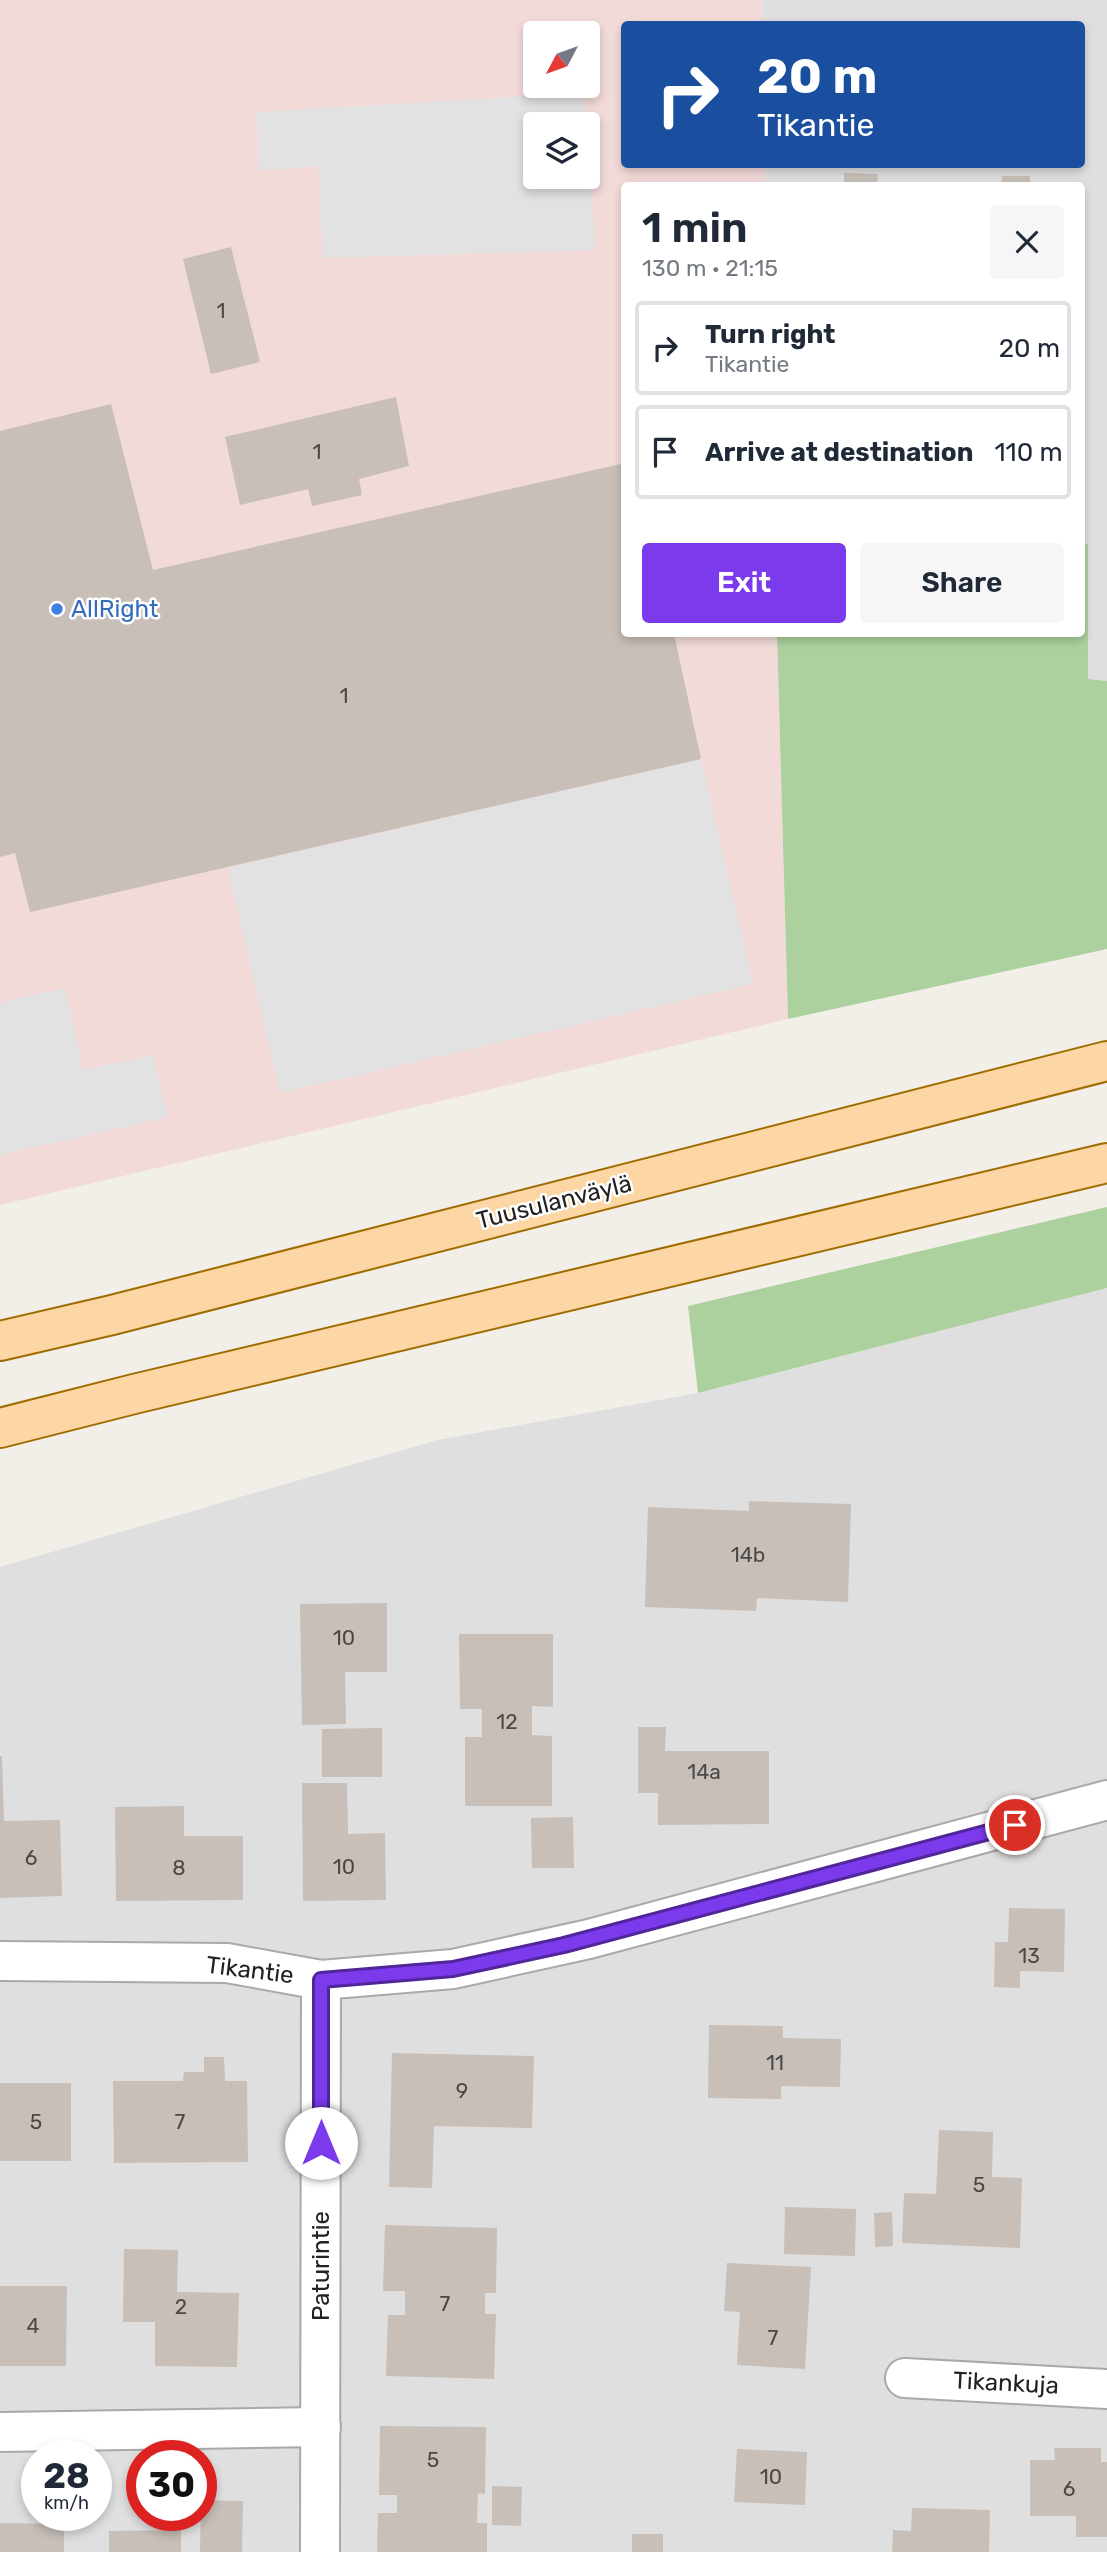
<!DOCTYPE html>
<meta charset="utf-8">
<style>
:root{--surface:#fff;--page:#f6f6f7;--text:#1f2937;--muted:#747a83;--line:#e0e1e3;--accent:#7c3aed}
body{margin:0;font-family:Rubik,sans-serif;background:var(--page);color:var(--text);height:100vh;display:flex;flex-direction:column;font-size:26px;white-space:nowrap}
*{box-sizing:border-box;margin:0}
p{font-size:23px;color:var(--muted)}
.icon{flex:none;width:38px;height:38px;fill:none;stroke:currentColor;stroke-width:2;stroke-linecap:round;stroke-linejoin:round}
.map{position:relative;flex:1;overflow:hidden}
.panel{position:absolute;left:621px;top:182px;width:464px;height:455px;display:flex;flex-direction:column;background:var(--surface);border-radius:7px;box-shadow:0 4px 10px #0003}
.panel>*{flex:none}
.top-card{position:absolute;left:621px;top:21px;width:464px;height:147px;border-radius:7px;box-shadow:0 4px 10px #0003;background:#1a4fa0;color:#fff;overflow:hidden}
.needle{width:46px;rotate:229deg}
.buttons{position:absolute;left:523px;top:21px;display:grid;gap:14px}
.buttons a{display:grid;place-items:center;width:77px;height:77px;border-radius:7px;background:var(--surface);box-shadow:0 4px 10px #0003;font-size:35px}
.speed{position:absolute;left:21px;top:2440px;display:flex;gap:14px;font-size:35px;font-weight:700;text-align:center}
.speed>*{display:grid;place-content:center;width:91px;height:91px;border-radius:50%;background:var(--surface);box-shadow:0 4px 10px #0003;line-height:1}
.speed small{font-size:18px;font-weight:400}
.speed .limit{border:10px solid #d22;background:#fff;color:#111}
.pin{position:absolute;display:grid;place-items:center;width:60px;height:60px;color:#fff;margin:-30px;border:4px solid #fff;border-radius:50%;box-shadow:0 2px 7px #0007}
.me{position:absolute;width:77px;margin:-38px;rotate:0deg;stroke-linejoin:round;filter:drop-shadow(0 0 5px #0008)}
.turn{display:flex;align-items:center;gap:24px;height:147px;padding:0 21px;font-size:32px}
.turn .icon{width:91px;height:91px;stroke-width:2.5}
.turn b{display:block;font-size:49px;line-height:60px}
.round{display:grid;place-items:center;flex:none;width:74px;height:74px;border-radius:7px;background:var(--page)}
.head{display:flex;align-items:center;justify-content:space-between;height:119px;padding:0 21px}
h1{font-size:42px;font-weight:600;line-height:52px}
.button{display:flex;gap:14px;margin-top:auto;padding:14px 21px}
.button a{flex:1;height:80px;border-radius:7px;background:var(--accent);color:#fff;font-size:28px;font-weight:600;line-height:80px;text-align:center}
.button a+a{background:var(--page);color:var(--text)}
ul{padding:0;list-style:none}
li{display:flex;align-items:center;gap:21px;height:94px;margin:0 14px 10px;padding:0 7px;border:4px solid var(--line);border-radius:7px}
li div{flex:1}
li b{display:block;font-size:26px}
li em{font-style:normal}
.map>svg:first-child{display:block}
</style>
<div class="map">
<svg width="1107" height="2552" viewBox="0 0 1107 2552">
<rect width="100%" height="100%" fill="#f2efe9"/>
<g fill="#e0dfdf" fill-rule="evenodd">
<path d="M762,0h345v681l-19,-2v-135l-6,-1v-357l-316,-1v-20l316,-1v-140h-319z"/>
<path d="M1107,1288v1264h-1107v-985l437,-127 261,-47zM37,2455h59v60h-59zM142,2455h59v60h-59z"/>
</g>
<path fill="#f2dad9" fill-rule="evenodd" d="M0,0h762l1,24h-138v140l141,1v20l-141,1v448h152l11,385 -788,186zM536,33h52v53h-52zM536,124h52v53h-52z"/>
<g fill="#add19e">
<path d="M1082,543l6,1v135l19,2v268l-319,70 -11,-385h305z"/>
<path d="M1107,1207v81l-409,105 -10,-87z"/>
</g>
<g fill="#e2e2e2">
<path d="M583,93l3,31h-50v53h52v-24l8,97 -273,8 -5,-92 -59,5 -2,-59z"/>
<path d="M701,759l52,225 -473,109 -52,-225z"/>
<path d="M65,988l18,82 70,-15 14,62 -167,38v-152z"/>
</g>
<g fill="#c7bfb8">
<path d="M844,173l34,1 -1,12h-33z"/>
<path d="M1002,176h28v10h-29z"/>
<path d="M231,247l29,115 -49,12 -28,-115z"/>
<path d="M396,397l13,69 -50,13 3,16 -50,11 -4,-17 -68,16 -15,-68z"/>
<path d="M111,404l42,166 472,-107v171h49l27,125 -671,153 -15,-59 -15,4v-426z"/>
<path d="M749,1501l102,3 -3,98 -91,-4 -1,13 -111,-4 3,-100 101,4z"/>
<path d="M387,1603v69h-42l1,52 -44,1 -2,-121z"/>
<path d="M459,1634h94v73l-21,-1v29l20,1v70h-87v-69h17v-28h-22z"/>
<path d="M638,1727h28l-1,24h104v73l-111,1v-32h-20z"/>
<path d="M382,1728v49h-60v-48z"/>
<path d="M0,1756h2l2,65 56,-1 2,76 -62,2z"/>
<path d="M302,1783h45l1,51 37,-1 1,67 -83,1z"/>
<path d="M184,1806v30h59v64l-127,1 -1,-94z"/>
<path d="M573,1817l1,51h-42l-1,-50z"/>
<path d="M1009,1908l56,1 -1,63 -44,-1v17l-26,-1 1,-45h13z"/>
<path d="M709,2025l74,1v12l58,1 -1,48 -59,-1v13l-73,-1z"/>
<path d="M392,2053l142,3 -2,72 -98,-2 -2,62 -43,-1z"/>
<path d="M204,2057h20l1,24h22l1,81 -134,1 -1,-82h70l1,-9h20z"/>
<rect x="0" y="2083" width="71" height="78"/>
<path d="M939,2130l54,2 -1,45 30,1 -2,70 -118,-5 2,-50 32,1z"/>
<path d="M785,2207l71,2 -1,47 -71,-2z"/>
<path d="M892,2212l1,34 -18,1 -1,-34z"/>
<path d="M385,2225l112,3 -1,65h-11v21h11l-2,65 -108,-3 2,-61h17v-24h-22z"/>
<path d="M124,2249l54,1 -1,42 62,1 -2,74 -82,-1v-44h-32z"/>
<path d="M727,2263l84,4 -6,102 -68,-4 3,-53 -16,-1z"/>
<path d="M0,2286h67l-1,80h-66z"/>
<path d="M380,2426l106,1 -1,67 -7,-1 -1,30h10v29h-110l1,-39h19v-18h-18z"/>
<path d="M1054,2448h47v14h6v75h-31v-21h-46v-56h25z"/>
<path d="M737,2449l70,3 -2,53 -71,-3z"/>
<path d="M492,2486l30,1 -1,39 -29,-1z"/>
<path d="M201,2500l42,1 -1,51h-42z"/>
<path d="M912,2508l78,2 -1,42h-97l1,-22 18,1z"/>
<path d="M0,2523l64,1v28h-64z"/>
<path d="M181,2530v22h-72v-21z"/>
<rect x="632" y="2534" width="31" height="18"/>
</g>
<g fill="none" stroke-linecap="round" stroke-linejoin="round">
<defs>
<g id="minor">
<path d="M0,1961l227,2 94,17 132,-11 136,-30 518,-139"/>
<path d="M905,2378l202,11"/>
<path d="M0,2432l321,-5"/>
<path d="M320,2552l1,-572"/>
</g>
<g id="primary">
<path d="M0,1341l112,-26 995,-254"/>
<path d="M0,1428l134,-34 973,-231"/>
</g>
</defs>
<use href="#minor" stroke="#a9a9a9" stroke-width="42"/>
<use href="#primary" stroke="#a06b00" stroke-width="42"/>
<use href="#minor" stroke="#fff" stroke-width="38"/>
<use href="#primary" stroke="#fcd6a4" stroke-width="38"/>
</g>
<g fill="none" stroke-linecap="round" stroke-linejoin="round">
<defs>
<path id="route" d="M321,2143v-163l132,-11 111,-24 451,-120"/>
</defs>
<use href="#route" stroke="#51269a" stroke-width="18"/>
<use href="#route" stroke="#7c3aed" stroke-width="12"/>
</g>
<circle fill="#3f7fe0" stroke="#fff" stroke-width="2.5" cx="57" cy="609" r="7"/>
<g text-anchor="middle" stroke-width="5" stroke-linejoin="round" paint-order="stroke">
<g font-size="21" fill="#4b4948">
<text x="221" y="318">1</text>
<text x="317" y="459">1</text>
<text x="344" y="703">1</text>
<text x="748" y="1562">14b</text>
<text x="344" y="1645">10</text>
<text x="507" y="1729">12</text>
<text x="704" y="1779">14a</text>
<text x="31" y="1865">6</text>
<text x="344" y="1874">10</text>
<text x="179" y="1875">8</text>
<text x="1029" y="1963">13</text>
<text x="775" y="2070">11</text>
<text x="462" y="2098">9</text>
<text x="36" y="2129">5</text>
<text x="180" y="2129">7</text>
<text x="979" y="2192">5</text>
<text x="445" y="2311">7</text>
<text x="181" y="2314">2</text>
<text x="33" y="2333">4</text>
<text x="773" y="2345">7</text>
<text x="433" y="2467">5</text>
<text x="771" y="2484">10</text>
<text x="1069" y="2496">6</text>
</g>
<g font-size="24" fill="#366cbe" stroke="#fff" text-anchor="start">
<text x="71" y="617">AllRight</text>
</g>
<g font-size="24" fill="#222" stroke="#fff">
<text transform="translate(554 1202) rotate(-14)" y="8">Tuusulanväylä</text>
<text transform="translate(250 1970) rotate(7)" y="8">Tikantie</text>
<text transform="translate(321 2266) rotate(-90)" y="8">Paturintie</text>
<text transform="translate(1006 2383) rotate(3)" y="8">Tikankuja</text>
</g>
</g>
</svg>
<div class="buttons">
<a><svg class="needle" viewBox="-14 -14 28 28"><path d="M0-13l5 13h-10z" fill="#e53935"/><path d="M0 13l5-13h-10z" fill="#747a83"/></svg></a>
<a><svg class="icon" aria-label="layers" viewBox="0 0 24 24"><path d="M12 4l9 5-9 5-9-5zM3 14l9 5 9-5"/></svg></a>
</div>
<div class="speed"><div>28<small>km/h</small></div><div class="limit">30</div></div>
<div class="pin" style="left:1015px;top:1825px;background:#d93025"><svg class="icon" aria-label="arrive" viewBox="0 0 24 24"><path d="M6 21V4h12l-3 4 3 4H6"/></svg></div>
<svg class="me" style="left:321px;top:2143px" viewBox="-20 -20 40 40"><circle r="19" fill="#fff"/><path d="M0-13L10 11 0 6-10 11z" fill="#7c3aed"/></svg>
<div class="top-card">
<div class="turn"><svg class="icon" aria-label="right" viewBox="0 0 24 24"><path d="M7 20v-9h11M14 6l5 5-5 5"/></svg><div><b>20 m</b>Tikantie</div></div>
</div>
<section class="panel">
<div class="head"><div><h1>1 min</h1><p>130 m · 21:15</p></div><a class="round"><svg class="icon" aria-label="close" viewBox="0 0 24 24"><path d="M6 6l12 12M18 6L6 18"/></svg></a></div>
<ul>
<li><svg class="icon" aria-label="right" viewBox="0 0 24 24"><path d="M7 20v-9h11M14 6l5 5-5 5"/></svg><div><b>Turn right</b><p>Tikantie</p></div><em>20 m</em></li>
<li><svg class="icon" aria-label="arrive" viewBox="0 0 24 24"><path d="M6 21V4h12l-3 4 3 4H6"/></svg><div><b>Arrive at destination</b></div><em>110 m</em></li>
</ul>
<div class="button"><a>Exit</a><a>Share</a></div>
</section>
</div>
